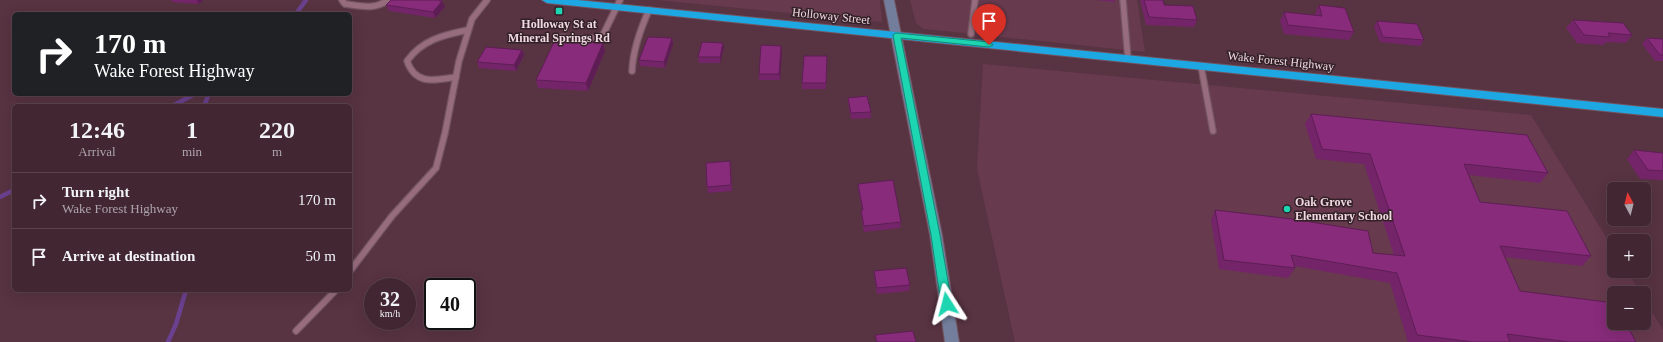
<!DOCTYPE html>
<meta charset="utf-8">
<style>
:root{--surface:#422632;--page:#4c323e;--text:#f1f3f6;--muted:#aea5ac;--line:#5a434d}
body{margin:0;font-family:Georgia,serif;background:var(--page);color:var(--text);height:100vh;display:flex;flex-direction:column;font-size:15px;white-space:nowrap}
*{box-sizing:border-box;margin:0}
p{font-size:13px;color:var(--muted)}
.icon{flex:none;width:22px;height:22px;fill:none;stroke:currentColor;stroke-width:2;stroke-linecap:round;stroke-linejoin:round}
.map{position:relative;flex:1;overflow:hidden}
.side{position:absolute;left:12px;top:104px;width:340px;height:188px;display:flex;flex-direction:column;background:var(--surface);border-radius:6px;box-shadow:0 4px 16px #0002,0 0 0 1px var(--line)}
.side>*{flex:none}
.hud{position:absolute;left:12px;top:12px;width:340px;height:84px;border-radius:6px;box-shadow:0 4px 16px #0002,0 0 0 1px var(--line);background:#202124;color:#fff;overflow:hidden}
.needle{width:26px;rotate:353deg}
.fabs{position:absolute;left:1607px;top:182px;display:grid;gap:8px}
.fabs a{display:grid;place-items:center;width:44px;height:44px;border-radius:6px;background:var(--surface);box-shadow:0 4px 16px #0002,0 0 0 1px var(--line);font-size:20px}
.speed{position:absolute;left:364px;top:278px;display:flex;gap:8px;font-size:20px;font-weight:700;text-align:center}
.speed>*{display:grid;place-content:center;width:52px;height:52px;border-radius:50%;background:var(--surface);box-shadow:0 4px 16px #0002,0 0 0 1px var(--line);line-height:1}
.speed small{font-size:10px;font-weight:400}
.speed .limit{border:2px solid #111;border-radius:6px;background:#fff;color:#111}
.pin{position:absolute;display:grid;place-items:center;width:34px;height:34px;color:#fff;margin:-41px -17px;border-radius:50% 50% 50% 0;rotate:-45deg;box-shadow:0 0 4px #0007}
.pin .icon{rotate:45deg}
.me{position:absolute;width:44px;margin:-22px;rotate:351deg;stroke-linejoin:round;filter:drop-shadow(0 0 3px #0008)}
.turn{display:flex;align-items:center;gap:14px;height:84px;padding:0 16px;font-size:18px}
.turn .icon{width:52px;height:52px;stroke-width:2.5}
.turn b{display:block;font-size:28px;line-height:34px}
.eta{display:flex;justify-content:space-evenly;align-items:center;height:68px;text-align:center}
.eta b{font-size:24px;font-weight:700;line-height:28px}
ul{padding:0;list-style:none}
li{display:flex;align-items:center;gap:12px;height:56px;padding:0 16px;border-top:1px solid var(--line)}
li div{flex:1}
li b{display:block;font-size:15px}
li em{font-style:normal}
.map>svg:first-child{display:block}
</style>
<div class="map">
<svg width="1663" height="342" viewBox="0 0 1663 342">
<rect width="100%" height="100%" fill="#583342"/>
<g fill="#673a4d">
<path d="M657,0h223l2,22z"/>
<path d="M910,0h227l8,52 -221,-23 -8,-6z"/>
<path d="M983,64l548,51 83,135v21h13l14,22h-27v30h30v-24l19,31v12h-648l-38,-173z"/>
</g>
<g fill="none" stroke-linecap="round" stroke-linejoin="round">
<g stroke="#6b418f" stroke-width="4.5">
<path d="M296,14l10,-14"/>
<path d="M172,106l23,-12"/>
<path d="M204,106l5,-12"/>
<path d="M0,197l14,-7"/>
<path d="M168,342l8,-18 10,-34"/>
</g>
<defs>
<g id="lane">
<path d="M342,0l3,4c15,2 30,6 43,-4"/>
<path d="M1123,0l5,59"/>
<path d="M971,34l4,-34"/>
<path d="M557,37l32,2 14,-4 17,-35"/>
<path d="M1201,66l12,65"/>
<path d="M632,71c1,-22 8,-41 17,-61"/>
<path d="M456,77c-21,3 -40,9 -49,-16 15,-21 36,-26 61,-31"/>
<path d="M350,271l42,-55 44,-48 9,-35 14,-72 13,-42 15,-19"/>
<path d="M296,331l40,-41"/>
</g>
<path id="secondary" d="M884,0h10l48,235 17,107h-14l-15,-107z"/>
<path id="highway" d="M542,0h35l1086,109v8l-1116,-114z"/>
</defs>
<use href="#lane" stroke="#725360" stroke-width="8"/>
<use href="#secondary" stroke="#725360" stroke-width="2"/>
<use href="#highway" stroke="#725360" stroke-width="2"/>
<use href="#lane" stroke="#976c7d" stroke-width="5.5"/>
<use href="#secondary" fill="#727e9c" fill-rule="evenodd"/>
<use href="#highway" fill="#1da8e3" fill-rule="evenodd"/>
</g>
<g fill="#742569">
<path d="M171,0h32l-4,4 -27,-2z"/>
<path d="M1096,0h19v2z"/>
<path d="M1140,0h23l1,5 33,15 -3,7 -48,-2z"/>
<path d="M442,1l3,6 -10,11 -46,-7 -3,-6z"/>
<path d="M1319,5l35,27 -5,8 -65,-6 -4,-13 4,-9 31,3v-1z"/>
<path d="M1573,20l59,15 -6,8 -20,-1 -3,3 -26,-2 -11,-15z"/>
<path d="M1377,21l47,19 -4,6 -40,-4 -6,-15z"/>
<path d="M672,38l1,6 -8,24 -25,-2 -1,-6z"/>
<path d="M1647,38l16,1v22h-8l-13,-17z"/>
<path d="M603,43l2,8 -17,40 -50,-3 -2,-8z"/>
<path d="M781,46l1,5 -2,29h-21v-6z"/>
<path d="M724,48l-4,15h-21l-1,-6z"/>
<path d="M522,50l2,5 -8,16 -37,-3 -2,-6z"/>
<path d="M827,56l-1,33h-24v-6z"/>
<path d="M848,98l23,14v6l-20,1 -3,-16z"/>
<path d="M1311,114l237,59 -8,10 -71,-8 11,27 111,54 -9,10 -77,-9 15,34 116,51h-228l-18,-59 -96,-17 1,2 -7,10 -69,-9 -8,-49 4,-10 158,43 21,2 -30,-91 -48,-5 -11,-35z"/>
<path d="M1634,150l29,3v27l-23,-1 -13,-20z"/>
<path d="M731,167l1,24 -24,2 -1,-6z"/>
<path d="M858,184l43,38 -1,6 -36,4 -3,-16v-6h1l-4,-20z"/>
<path d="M874,271l36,14 -1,6 -32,3 -3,-18z"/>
</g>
<g fill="#5e1e55">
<path d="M197,0h6l-4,4z"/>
<path d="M442,1l3,6 -10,11 -2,-6z"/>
<path d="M672,38l1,6 -8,24 -1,-6z"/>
<path d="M603,43l2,8 -17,40 -2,-8z"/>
<path d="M723,43l1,5 -4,15v-6z"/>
<path d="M781,46l1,5 -2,29 -1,-6z"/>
<path d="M522,50l2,5 -8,16 -2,-6z"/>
</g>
<g fill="#872b7a" stroke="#5e1e55">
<path d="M391,0h47l4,1 -9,11 -47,-7z"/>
<path d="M1144,0h19l1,5 29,1 4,14 -48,-3z"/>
<path d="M1319,5l26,3 9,24 -66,-7 -4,-13 38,4z"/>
<path d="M1573,20l50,3 9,12 -24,-2 2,4 -26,-2z"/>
<path d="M1377,21l40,3 7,16 -41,-3z"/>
<path d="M648,37l24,1 -8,24 -25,-2z"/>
<path d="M1647,38l16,1v16h-3z"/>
<path d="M555,40l48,3 -17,40 -50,-3z"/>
<path d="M702,42l21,1 -3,14h-22z"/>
<path d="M761,45l20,1 -2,28h-20z"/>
<path d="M486,47l36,3 -8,15 -37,-3z"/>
<path d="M804,56h23l-1,27h-24z"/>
<path d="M867,96l4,16 -20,1 -3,-15z"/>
<path d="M1311,114l216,21 21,38 -84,-9 16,38 87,9 24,45 -91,-10 20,45 94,12v20h12l10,19h-67l-62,-8 3,8h-37l-56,-7 -20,-62 -106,-18 4,13 -71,-8 -9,-50 77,9 76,12 5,22 32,3 -35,-102 -48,-5z"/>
<path d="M1634,150l29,3v18l-15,-1z"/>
<path d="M730,161l1,24 -24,2 -1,-24z"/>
<path d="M893,180l8,42 -37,4 -3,-16h2l-5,-26z"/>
<path d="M906,268l4,17 -33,3 -3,-17z"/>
<path d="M913,331l3,11h-39l-2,-7z"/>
</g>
<path fill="#1ed5b1" stroke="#148a73" d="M896,33l93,9 4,3 -4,2 -88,-9 39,197 12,69 -2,3 -3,2 -4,-2 -2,-3 -10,-69 -38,-200z"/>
<g fill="#1ed5b1" stroke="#332128" stroke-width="1.5">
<rect x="555" y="7" width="8" height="8" rx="2"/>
<circle cx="1287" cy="209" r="4"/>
</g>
<g text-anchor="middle" stroke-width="3" stroke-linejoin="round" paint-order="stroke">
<g font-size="12" fill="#f1d8e1" stroke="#332128">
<text transform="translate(831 16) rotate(6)" y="4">Holloway Street</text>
<text transform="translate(1281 61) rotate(6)" y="4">Wake Forest Highway</text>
</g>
<g font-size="12" font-weight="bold" fill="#f1d8e1" stroke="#332128">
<text x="559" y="28">Holloway St at<tspan x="559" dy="14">Mineral Springs Rd</tspan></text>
<text x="1295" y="206" text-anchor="start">Oak Grove<tspan x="1295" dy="14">Elementary School</tspan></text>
</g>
</g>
</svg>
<div class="fabs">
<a><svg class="needle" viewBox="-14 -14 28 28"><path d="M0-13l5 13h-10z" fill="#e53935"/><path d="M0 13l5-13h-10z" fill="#aea5ac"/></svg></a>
<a>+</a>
<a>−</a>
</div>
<div class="speed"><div>32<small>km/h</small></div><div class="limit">40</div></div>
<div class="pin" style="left:989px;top:45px;background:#d93025"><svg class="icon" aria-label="arrive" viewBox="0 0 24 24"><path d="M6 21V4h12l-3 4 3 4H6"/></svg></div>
<svg class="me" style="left:947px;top:304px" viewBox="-20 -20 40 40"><path d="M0-17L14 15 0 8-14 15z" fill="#1ed5b1" stroke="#fff" stroke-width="4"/></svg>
<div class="hud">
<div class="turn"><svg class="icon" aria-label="right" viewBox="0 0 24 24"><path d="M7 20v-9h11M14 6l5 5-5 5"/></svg><div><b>170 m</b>Wake Forest Highway</div></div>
</div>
<section class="side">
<div class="eta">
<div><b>12:46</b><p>Arrival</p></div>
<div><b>1</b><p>min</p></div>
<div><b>220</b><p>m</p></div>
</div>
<ul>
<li><svg class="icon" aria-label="right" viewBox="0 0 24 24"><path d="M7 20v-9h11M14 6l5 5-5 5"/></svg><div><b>Turn right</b><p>Wake Forest Highway</p></div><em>170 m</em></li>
<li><svg class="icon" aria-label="arrive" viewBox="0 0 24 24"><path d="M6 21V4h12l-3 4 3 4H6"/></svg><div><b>Arrive at destination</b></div><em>50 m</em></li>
</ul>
</section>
</div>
